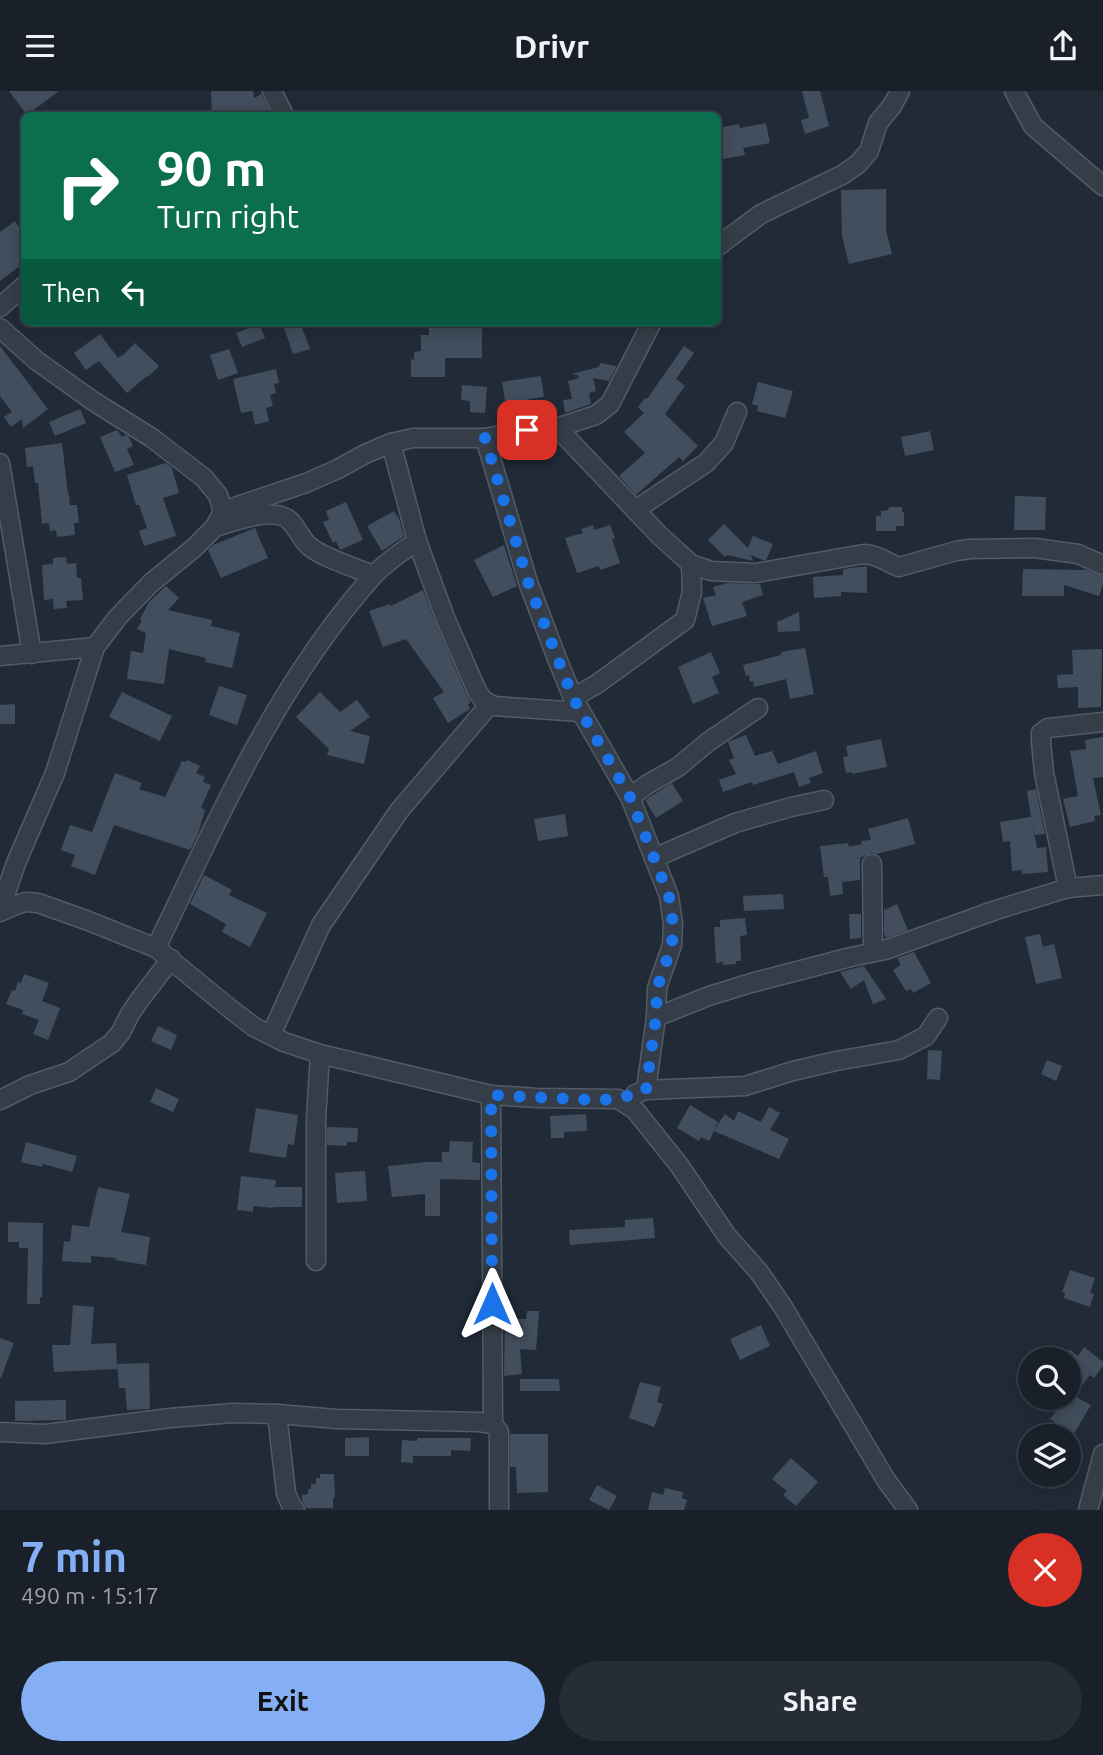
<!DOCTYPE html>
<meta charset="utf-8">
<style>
:root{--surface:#19202a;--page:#262d36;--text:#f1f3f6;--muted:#9fa3a8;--line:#373e47;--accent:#84aff5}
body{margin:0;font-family:Ubuntu,sans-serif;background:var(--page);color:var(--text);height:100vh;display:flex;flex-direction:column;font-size:26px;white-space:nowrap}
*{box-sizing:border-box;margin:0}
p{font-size:23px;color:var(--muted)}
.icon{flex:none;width:38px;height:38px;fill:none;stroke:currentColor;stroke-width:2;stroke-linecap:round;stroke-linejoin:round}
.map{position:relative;height:1419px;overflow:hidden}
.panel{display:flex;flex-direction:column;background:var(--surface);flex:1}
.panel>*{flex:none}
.hud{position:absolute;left:21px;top:21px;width:700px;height:214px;border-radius:10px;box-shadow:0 4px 18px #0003,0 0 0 2px var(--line);background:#0b6e4f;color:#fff;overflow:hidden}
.controls{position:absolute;left:1018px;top:1256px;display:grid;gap:14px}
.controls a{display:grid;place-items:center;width:63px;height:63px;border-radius:50%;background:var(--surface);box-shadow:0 4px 18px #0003,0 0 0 2px var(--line);font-size:35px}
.pin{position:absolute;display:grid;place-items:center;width:60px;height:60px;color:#fff;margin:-30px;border-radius:14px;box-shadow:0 4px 10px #0006}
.me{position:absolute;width:77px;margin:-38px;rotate:0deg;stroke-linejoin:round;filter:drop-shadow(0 0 5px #0008)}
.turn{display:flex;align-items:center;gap:24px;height:147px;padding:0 21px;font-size:32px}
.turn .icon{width:91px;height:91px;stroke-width:2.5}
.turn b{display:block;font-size:49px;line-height:60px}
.then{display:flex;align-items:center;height:66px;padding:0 21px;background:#0003;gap:14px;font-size:26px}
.round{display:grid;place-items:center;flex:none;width:74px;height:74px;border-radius:37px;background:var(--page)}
.overview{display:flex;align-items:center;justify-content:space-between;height:119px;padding:0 21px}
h1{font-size:42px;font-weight:600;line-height:52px;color:var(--accent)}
.primary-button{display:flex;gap:14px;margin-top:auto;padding:14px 21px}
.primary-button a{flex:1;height:80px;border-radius:42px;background:var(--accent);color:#111;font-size:28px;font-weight:600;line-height:80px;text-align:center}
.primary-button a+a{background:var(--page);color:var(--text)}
header{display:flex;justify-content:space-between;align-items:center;height:91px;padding:0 21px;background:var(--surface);font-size:32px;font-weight:600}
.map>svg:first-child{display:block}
</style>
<header><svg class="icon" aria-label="menu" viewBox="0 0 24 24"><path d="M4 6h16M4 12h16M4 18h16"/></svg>Drivr<svg class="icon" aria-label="share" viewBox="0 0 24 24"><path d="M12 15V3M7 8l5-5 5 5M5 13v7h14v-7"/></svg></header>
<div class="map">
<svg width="1103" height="1419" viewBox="0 0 1103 1419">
<rect width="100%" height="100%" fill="#212b38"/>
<g fill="#424e5d">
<path d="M9,0h50l-32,24z"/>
<path d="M211,0h42l1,7 7,-4 11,21h-60z"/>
<path d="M802,0h18l9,35 -24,8 -4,-14 8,-2z"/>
<path d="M766,32l4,20 -27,5 2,7 -27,5v-32l21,-4 1,4z"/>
<path d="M886,98v41l6,24 -43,10 -7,-28 -1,-46z"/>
<path d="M15,130l9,14v28l-24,18v-49z"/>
<path d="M282,231h18l10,27 -17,5z"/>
<path d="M441,231h41v36h-37v19h-34v-18l3,1v-8l7,-1v-16h8v-10h12z"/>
<path d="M259,233l6,14 -23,9 -6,-14z"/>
<path d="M100,243l18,24 3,-3 1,1 13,-13 24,23 -11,11 -1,-1 -20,17 -28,-32 -13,9 -12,-17z"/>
<path d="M0,255l48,63 -25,19 -1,-9 -11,8 -7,-10 8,-5 -12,-16z"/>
<path d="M684,255l10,7 -18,26 9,7 -20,28 33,32 -15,15 -4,-4 -43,38 -17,-19 26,-23 -21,-21 20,-19 -6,-6 7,-9 2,1z"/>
<path d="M229,258l9,24 -20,7 -8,-25z"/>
<path d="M600,272l17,3 -8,15 -16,-3 3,13 -7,2 2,11 -26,9 -2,-13 9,-1 -4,-18 11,-3 -1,-3 -7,-1 28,-7z"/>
<path d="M276,278l3,14 -5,1 2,9 -6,2 3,11 -7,2 3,13 -14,4 -3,-14 -11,2 -8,-34z"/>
<path d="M541,285l3,21 -15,2 2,11 -24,3 -5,-31z"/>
<path d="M758,291l35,9 -8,27 -28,-7 1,-5 -6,-2z"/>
<path d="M462,294l25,2 -2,26 -15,-1v-11l-9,-1z"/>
<path d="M80,318l6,14 -31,13 -6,-14z"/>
<path d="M117,339l5,7 4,-2 3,2 4,9 -6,3 7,16 -19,7 -15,-35z"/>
<path d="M930,340l4,19 -29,6 -4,-19z"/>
<path d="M62,352l6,51h1l1,11h7l2,18h-5l1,12 -18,2 -1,-7 -6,1 -1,-8 -7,1 -4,-41h-3l-2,-17 -6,1 -2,-19z"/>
<path d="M166,372l6,5 7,25 -16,5 13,38 -32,10 -5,-15 8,-3 -8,-23h-3l-9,-30z"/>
<path d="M1015,405l31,1 -1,33h-31z"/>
<path d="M346,411l17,38 -23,10 -4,-9 -3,2 -10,-21 6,-2 -3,-9z"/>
<path d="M889,416h13v5h2v14h-8v5h-20v-15h5v-5l7,-1z"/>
<path d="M394,420l5,8 5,17 -22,15 -15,-25z"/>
<path d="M724,433l24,24 5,-12 20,8 -7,16h-3l-12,-5 2,6 -26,-6 -2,2 -17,-17z"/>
<path d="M593,434l1,5 16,-5 5,13 -3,1 8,24 -20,7 -1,-4 -22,7 -12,-35 18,-5 -2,-4z"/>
<path d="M255,437l13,30 -47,20 -13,-28 5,-5z"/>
<path d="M504,454l13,41 -24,11 -19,-37z"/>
<path d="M66,466l1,7 9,-1 1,15h4l2,22 -17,1 1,7 -13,1 -1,-10 -9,1 -2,-35 11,-1v-6z"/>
<path d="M867,475v27l-26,-1v4l-27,2 -1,-21 30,-2v-6z"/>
<path d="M1023,478l60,1 1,-1 19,7v8l-4,12 -35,-11v11h-42z"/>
<path d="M727,492l33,1 3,11 -21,7 5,14 -35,10 -9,-28 13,-3 -3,-8z"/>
<path d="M166,495l13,12 -11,12 44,10 -1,6 29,7 -8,35 -27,-6 1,-4 -37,-9 -5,35 -37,-5 4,-28 12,2 3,-20 -9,-4 5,-9 -2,-1 9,-17z"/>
<path d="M423,499l13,34 31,72 4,6 -3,2 2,5 -22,14 -15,-25 11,-6 -38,-53 -23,8 -14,-36 21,-7 1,2z"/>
<path d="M799,521l1,19 -22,1 -1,-10z"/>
<path d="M805,557l9,46 -24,5 -4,-20 -32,8 -1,-6 -3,1 -1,-7 -3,1 -3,-11 38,-10v-3z"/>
<path d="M1102,558l-1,58 -23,1v-21l-20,1 -1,-13 16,-1 -1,-24z"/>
<path d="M711,561l9,21 -8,4 7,16 -26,11 -15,-37z"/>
<path d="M219,595l28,9 -10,30 -28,-10z"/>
<path d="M122,601l50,24 -12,25 -51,-24z"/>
<path d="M320,601l20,20 17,-12 13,17 -20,14 20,5 -6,28 -37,-9 2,-6 -33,-32z"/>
<path d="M15,613v20h-15v-19z"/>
<path d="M746,644l9,21 17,-5 6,13 38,-13 7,22 -14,5 2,5 -12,4 -5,-15 -41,13 -1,-3 -29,10 -4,-12 17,-6 -7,-14 5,-2 -6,-16z"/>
<path d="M1103,646v40l-10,1 8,37 -7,1 1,5 -25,6 -7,-28 15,-3 -8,-45 16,-2 -1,-9z"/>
<path d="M881,648l6,28 -35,7 -1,-2 -5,1 -3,-16 5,-1 -2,-10z"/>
<path d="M187,669l13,6 -4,7 9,4 -2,5 8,3 -10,23 4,2 -7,24 -8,16 -76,-25 -19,50 -24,-9 4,-11 -14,-5 9,-25 22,7 23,-59 27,10 -3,6 26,8 17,-36 3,1z"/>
<path d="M672,692l11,18 -27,17 -11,-18z"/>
<path d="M1036,698l9,45 -10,1 -3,-14 5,27 9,-1 2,25 -26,2v-4l-10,1 -2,-30 -7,1 -3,-20 31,-5 -4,-26z"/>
<path d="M565,723l3,22 -30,5 -4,-22z"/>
<path d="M908,727l7,26 -38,10 -6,-1 -5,2 -6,3v22l-18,2 1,12 -13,2 -2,-19h-4l-4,-31 28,-3 1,4 13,-3 -1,-3 10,-1 -3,-11z"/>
<path d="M204,784l28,15 -3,5 38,18 -17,34 -28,-15 4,-8 -36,-20z"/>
<path d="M783,803l1,15 -40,2 -1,-15z"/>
<path d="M897,813l11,26 -22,8 -2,-5v-23z"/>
<path d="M849,823h12v24l-11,1z"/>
<path d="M745,827l2,17 -7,1 1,25h-5v3l-13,1v-3l-7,1 -2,-36h6v-7z"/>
<path d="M1040,843l3,13 11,-3 8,34 -26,6 -11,-47z"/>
<path d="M914,861l17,31 -18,10 -2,-4 -5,2 -13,-21 8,-5 -4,-7z"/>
<path d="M864,875l22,33 -13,5 -9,-24 -13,9 -11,-17z"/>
<path d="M24,883l25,9 -7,18 18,7 -12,32 -15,-6 6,-14 -17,-6 1,-4 -17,-6 6,-14 3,1 3,-9 3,1z"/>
<path d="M158,935l19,9 -6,15 -20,-9z"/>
<path d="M928,959l14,1 -2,29 -13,-1z"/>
<path d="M1047,969l15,6 -6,15 -15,-7z"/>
<path d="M156,997l23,11 -6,13 -23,-10z"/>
<path d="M690,1014l28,17 -4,8 11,-16 9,7 4,-10 23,11 8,-15 11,6 -10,17 19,9 -10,20 -65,-28 -5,10 -8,-4 -2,4 -22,-13z"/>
<path d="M256,1017l42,7 -4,30 -6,-1 -2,14 -37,-6z"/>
<path d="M586,1023l1,17 -23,1v6h-13l-1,-22z"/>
<path d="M327,1036l31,1 -1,14h-10v4l-20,-1z"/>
<path d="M450,1050l23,1 -1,20 8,1v17l-40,-1v37h-15v-22l-33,3 -4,-31 39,-4h15v-10h7z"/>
<path d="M26,1051l51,14 -5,16 -29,-8 -1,3 -21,-5z"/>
<path d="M365,1080l2,30 -30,2 -2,-30z"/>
<path d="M241,1085l35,4 -1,7h27v20h-29v1l-20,-2v6l-16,-2z"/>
<path d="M98,1096l32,7 -9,38 29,5 -4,28 -31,-5 1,-2 -25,-2v7l-29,-2 2,-20 6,1 2,-17 17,2z"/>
<path d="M653,1127l2,20 -85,7 -1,-15 56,-3v-7z"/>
<path d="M8,1131l35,1 -1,74h-2v7h-13l1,-56h-9v-6h-11z"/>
<path d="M1070,1179l25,8 -5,15 4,1 -4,13 -26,-9 1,-5 -3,-1z"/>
<path d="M73,1214l21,2 -3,37 25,-1 1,26 -63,3 -2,-27h18z"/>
<path d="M527,1220h12l-3,39 -16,-1 2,25 -18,2 1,-57h21z"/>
<path d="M761,1234l9,21 -30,14 -10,-21z"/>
<path d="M0,1247l14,5 -13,35 -1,-1z"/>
<path d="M1084,1256l19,15v4l-9,12 -4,-3 -11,14 -10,-7v-33l9,7z"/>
<path d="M149,1272l1,46 -23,1 -2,-22h-6l-2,-24z"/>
<path d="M520,1288h39l1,12h-40z"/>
<path d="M640,1291l21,5 -4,15 6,2 -9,23 -25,-9z"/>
<path d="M1069,1302l22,12 -19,32h-25l8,-15 -5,-3 16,-21h3z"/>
<path d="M66,1309v20l-51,1v-20z"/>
<path d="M510,1343h38v58l-31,1 -1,-26h-6z"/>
<path d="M369,1346v19h-24v-18z"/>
<path d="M417,1347h54l-1,13 -19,-1v6h-38v7l-12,-1 1,-22 15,1z"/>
<path d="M791,1367l27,24 -22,24 -13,-11 4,-4 -15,-12z"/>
<path d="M320,1383h14l1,23 -2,1v10h-27l-4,-8v-5l6,-1v-5h3v-5h5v-6h4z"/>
<path d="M597,1394l20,11 -8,14 -20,-10z"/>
<path d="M665,1397l18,4 -1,6 5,2 -3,10h-36l4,-18 11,3z"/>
</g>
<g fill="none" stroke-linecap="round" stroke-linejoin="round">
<defs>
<g id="minor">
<path d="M272,0l12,24"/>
<path d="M1014,0l19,35 70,60"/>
<path d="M718,155l43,-32 81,-39 16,-11 11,-13 9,-28 14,-17 8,-15"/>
<path d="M0,216l24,-21"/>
<path d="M0,237l37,33 56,40 59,37 52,40 14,17 5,16 -8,16 -21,21 -43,35 -33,34 -23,30 -40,126 -39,90 -16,47"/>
<path d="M556,337l40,-13 14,-11 42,-82"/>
<path d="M485,347l43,144 28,74 17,42 57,99 39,99 4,28 -1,21 -15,43 -1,29 -10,73"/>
<path d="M391,352l26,98 29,79 31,71 7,10 10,5 87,6"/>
<path d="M0,372l32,191"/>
<path d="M635,419l71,-47 18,-20 13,-31"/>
<path d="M223,420l83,-28 32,-14 27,-15 26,-11 22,-5h72l63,-12 8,2 9,8 94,99 32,29 20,7 45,2 108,-19c16,1 21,8 35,13l57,-16 14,-2 65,-1 43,6 25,11"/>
<path d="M215,436c19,-5 57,-21 74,-7 8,7 12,19 20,26 14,12 47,22 64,29"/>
<path d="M0,565l95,-9"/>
<path d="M573,607l24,-14 88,-64 7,-28 -1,-28"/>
<path d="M630,706l18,-13 30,-17 30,-25 50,-34"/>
<path d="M654,767l81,-35 56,-16 33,-7"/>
<path d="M872,773l1,88"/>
<path d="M1068,797l-24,-115 -3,-31v-9l7,-5 55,-6"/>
<path d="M0,821l16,-7 10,-3 12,1 48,17 70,28 72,59 26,20 30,15 36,12 171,41 46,3 81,1 17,11 44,55 48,71 32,36 24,35 103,173 22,30"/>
<path d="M156,857c62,-129 120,-263 216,-371 12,-14 30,-25 45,-36"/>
<path d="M656,926l53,-21 42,-13 100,-26 34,-7 111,-40 72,-22 35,-3"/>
<path d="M271,944l50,-110 78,-114 91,-107"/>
<path d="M635,1003l11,-4 99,-4 48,-15 43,-10 63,-11 27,-14 12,-18"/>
<path d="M491,1004l2,329"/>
<path d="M0,1009l30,-15 39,-13 43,-29 9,-11 9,-18 11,-16 30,-39"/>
<path d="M316,1170v-142l4,-65"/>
<path d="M277,1323l9,79 5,12 4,5"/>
<path d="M0,1341l45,2 125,-16 63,-5 44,1 60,5 142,3 14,2 6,8v78"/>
<path d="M1088,1419l15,-56"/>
</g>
</defs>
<use href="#minor" stroke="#525b66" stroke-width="21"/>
<use href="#minor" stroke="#353d48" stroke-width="18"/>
</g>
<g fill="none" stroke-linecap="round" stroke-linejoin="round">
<path stroke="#1a73e8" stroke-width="12" stroke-dasharray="0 21.6" d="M492,1213l-1,-209 103,5 24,-1 28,-9 10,-73 1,-29 15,-43 1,-21 -4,-28 -39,-99 -57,-99 -45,-116 -43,-144 42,-8"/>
</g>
</svg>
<div class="controls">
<a><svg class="icon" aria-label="search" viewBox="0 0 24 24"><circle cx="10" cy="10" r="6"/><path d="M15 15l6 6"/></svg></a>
<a><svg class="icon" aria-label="layers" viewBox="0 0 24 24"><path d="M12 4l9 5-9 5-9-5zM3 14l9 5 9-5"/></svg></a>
</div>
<div class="pin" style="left:527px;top:339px;background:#d93025"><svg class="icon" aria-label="arrive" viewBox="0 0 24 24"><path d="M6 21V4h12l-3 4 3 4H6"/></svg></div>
<svg class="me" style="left:492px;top:1213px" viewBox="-20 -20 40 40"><path d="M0-17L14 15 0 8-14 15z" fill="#1a73e8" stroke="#fff" stroke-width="4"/></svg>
<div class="hud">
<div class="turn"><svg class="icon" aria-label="right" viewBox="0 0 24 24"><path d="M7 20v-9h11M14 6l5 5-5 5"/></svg><div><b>90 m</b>Turn right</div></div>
<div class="then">Then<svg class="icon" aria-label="left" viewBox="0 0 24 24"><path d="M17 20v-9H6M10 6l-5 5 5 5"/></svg></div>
</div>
</div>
<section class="panel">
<div class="overview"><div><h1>7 min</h1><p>490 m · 15:17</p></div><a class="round" style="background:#d93025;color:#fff"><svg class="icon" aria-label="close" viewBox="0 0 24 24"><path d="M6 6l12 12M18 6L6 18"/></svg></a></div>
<div class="primary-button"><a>Exit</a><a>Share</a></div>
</section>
